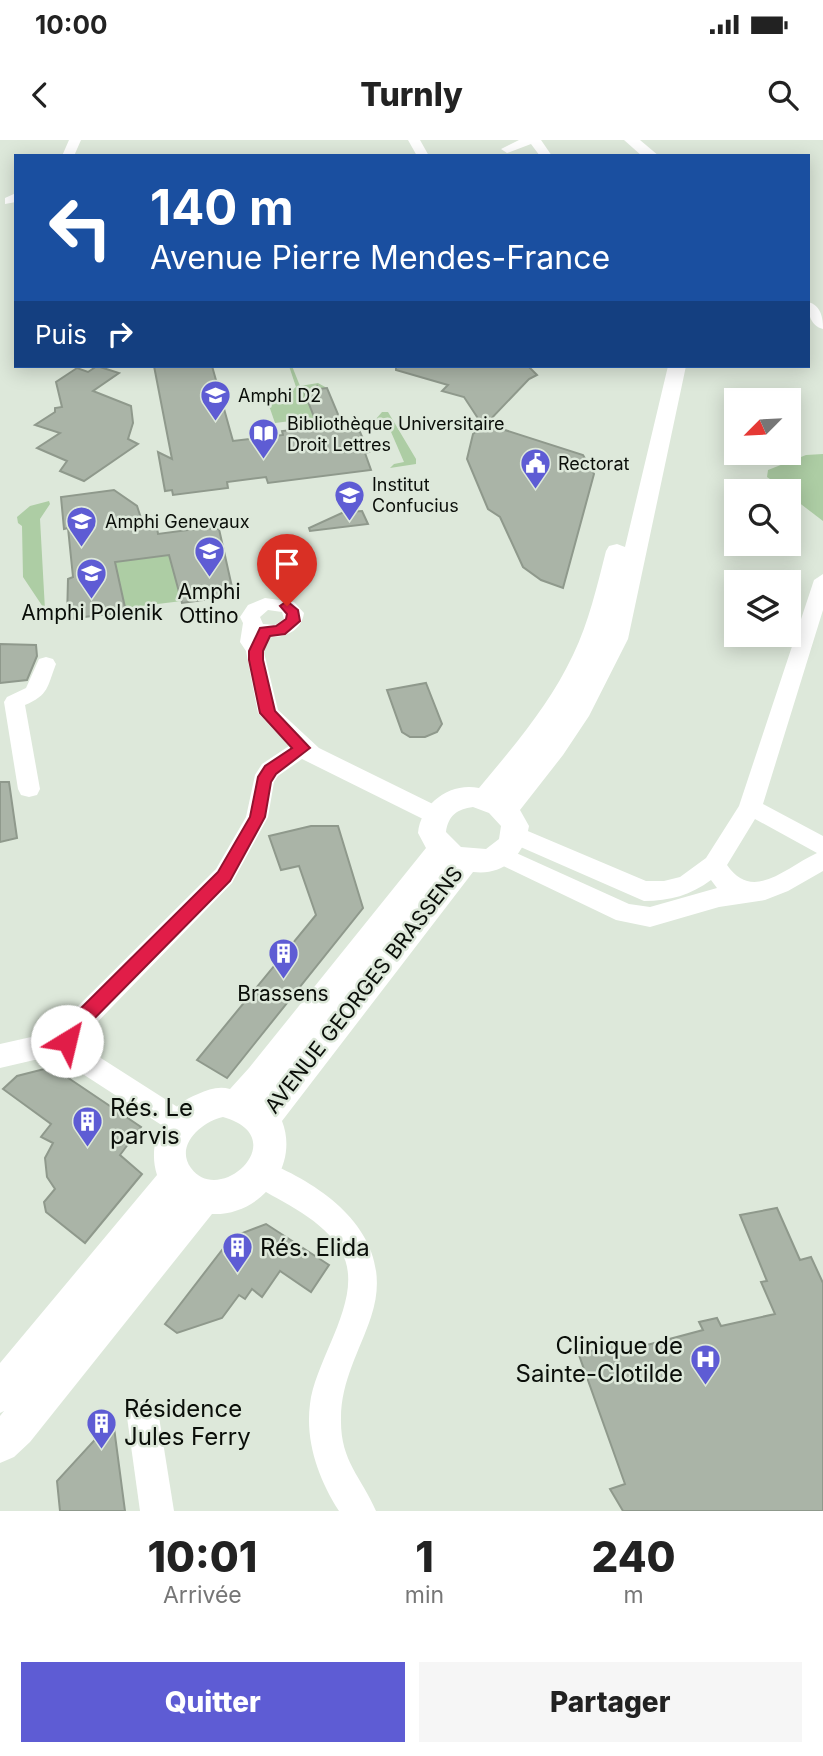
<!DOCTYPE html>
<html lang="fr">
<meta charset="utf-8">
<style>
:root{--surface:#fff;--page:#f6f6f6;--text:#222;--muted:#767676;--accent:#5e5cd4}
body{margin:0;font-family:Inter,sans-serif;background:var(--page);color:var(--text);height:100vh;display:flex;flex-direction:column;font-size:26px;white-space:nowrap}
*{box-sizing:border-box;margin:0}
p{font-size:23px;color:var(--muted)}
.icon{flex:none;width:38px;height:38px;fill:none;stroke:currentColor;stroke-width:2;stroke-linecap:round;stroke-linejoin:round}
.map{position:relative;height:1371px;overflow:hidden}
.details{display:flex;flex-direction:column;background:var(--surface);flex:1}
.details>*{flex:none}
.banner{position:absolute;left:14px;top:14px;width:796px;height:214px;border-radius:0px;box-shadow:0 4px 18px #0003;background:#1a4fa0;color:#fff;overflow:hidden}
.needle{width:46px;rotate:246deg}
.controls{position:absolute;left:724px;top:248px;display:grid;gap:14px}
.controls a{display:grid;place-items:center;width:77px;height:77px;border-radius:0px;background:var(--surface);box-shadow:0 4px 18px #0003;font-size:35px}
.pin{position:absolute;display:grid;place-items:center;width:60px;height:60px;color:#fff;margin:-72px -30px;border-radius:50% 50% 50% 0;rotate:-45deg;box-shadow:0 0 7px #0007}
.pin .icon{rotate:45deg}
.me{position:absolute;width:77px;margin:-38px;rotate:36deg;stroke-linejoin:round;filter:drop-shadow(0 0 5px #0008)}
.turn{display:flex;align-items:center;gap:24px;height:147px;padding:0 21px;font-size:32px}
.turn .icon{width:91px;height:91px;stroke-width:2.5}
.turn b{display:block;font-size:49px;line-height:60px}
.then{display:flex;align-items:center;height:66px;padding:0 21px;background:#0003;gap:14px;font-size:26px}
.eta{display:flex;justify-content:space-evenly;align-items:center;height:119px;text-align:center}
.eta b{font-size:42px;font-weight:800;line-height:49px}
.button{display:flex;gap:14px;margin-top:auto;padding:14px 21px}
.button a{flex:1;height:80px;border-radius:0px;background:var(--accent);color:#fff;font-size:28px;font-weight:800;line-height:80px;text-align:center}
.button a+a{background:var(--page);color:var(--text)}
.status{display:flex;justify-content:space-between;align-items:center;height:49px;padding:0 35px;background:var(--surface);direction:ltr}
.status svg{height:19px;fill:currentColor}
header{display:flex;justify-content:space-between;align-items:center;height:91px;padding:0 21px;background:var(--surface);font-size:32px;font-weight:800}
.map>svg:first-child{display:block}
</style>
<div class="status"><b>10:00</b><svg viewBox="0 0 49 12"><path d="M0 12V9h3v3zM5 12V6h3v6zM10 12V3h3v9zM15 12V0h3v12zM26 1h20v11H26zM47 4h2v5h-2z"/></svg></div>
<header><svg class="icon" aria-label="back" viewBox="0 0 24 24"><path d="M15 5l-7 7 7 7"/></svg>Turnly<svg class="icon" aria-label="search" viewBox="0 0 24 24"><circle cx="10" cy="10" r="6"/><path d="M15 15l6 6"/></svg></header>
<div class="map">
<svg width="823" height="1371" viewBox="0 0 823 1371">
<rect width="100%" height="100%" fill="#dde8da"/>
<g fill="#adcda4">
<path d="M289,226h3l8,20 18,-3 9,5 -8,1 -2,-2 -13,5 10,26 -39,5 -9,-26 24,-5 6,-5z"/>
<path d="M382,272h6l28,47v5l-26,4 4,-4 10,-2 -19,-44 -9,1z"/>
<path d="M823,314v67l-34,-26v-3l-22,-15 1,-7 38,-15z"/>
<path d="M49,361l1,3 -10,15 5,91 -22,-33 -1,-51 -4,-3 -1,-6 13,-11z"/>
<path d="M169,415l13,46 -57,7 -10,-46z"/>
</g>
<g fill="#aab4a7" stroke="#8f998c" stroke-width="2">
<path d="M97,226l22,7 -26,18 38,15 2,17 -5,16 10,5 -54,37 -24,-10 7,-10 -30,-13 23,-15 -25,-8 20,-13v-4l7,-1 -6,-25 21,-14 11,4z"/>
<path d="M154,226h58l21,75 50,-6 -1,-4 36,-4 -13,-33 12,-8 2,3 8,-1 15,36 14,-1 13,29 -4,1 6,17 -103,13 -2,-6 -39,5 1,6 -55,7 -1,-5 -7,1 -7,-39 14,7z"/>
<path d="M396,226h132l9,9 -8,4 -43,45 97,31 11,19 -31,114 -22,-8 -18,-13 -23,-50 -12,-8 -21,-50 6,-25 10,-8 -19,-29 -22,-6 6,-6 -52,-15z"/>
<path d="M114,350l23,16 5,15 15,7 1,6 45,-6 16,1 15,67 -52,7 -13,-48 -54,7 11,50 -59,7 1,-40 5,-2 -5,-49 -4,1 -3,-32z"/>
<path d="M362,371l6,13 -58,7 -1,-3 35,-16z"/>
<path d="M0,504l36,1 1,11 -10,24 -27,3z"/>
<path d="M426,543l16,41 -5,8 -12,5h-15l-8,-5 -15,-42z"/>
<path d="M0,642h9l8,56 -17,4z"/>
<path d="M311,686h27l25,82 -136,170 -30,-18 119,-145 -17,-49 -18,4 -12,-34z"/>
<path d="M52,927l89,60 -21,28 22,19 -57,69 -39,-31 -2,-10 11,-13 -8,-12 -2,-19 8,-15 -12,-6 10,-13 -48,-35 14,-13z"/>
<path d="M777,1068l23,52 11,-3 12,26v228h-200l-13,-22 15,-5 -46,-129 35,-12 3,10 86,-23 -4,-8 18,-4 4,8 54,-12 -14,-32 6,-1 -27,-66z"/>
<path d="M266,1084l63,41 -18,27 -31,-21 -18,26 -10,-8 -7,10 -6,-4 -17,23 -45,15 -12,-9 67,-87z"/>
<path d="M113,1280l12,91h-65l-3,-30z"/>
</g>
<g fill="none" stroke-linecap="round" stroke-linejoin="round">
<g fill="#fff" fill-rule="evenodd">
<path d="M69,0h12l-7,16h-12z"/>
<path d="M408,0h12l9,16h-12z"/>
<path d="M519,0h22l11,16h-12l-9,-12 -24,9 -6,-4z"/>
<path d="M16,53v9l-11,2v-6z"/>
<path d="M808,162c13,3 15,16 15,27 -13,-3 -15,-16 -15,-27z"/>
<path d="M823,434v36l-60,194 60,32v35l-35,20 -23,9 -46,7 -69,20 -34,-7 -123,-59 -4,-6 4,-6 8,-3 128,58 21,3 67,-19 -6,-8c-20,15 -41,21 -67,21l-137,-60 -3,-6 3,-6 8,-3 8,3 123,52h18l16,-4 26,-19 33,-52 75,-226zM755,679l62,34c-31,14 -64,50 -90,12z"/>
<path d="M265,458l29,4 10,11c-3,21 -25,27 -44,23l18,74 41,38 124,61 3,6 -3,6 -8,3 -8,-3 -125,-62 -24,17 -4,6 -6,35 -36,66 -152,157 13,13 97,62 4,9 -4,9 -10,4 -105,-68 -15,-15 -60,14v-24l58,-13 5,-10 153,-152 30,-52 9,-42 7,-11 27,-18 -31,-33 -12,-62 -6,-9 3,-19 -3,-6 8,-12zM268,470l14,2 2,7 -9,6 -12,-1 -3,-7z"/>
<path d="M46,517l7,2 3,5c-9,23 -7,31 -31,41l15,84 -3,6 -8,2 -8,-2 -3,-6 -14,-87 3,-5 19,-9 13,-29z"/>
<path d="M262,1020c65,26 136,77 109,157 -11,33 -30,64 -30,101 -1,43 20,58 35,93h-37c-20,-31 -34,-69 -29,-107 5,-46 57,-108 31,-153 -18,-32 -59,-49 -89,-67l-4,-10 4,-10z"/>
<path d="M143,1261l11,5 5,11 15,94h-34l-13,-94 5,-11z"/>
</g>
<g fill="#fff" fill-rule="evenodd">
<path d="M624,0h16l19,16h-17z"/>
<path d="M668,226h18l-58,273 -39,77 -26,39 -43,55 9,16c-5,29 -24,50 -56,46l-191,249c18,46 -22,95 -70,93l-182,228 -16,15 -14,6v-47l4,-5 -4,2v-50l157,-188c-11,-34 9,-69 41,-81 11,-5 21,-8 32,-5l19,-21 177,-220 -8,-15c3,-29 31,-51 61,-45 35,-42 71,-84 94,-133 16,-33 24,-69 33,-104l3,-5 8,-2 8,3zM473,667l16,6 12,13 -2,13 -13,10 -25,-2 -15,-15c2,-16 11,-23 27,-25zM223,977c72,20 -3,91 -32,51 -17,-23 12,-47 32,-51z"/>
</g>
</g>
<path fill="#e11d48" stroke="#92132f" stroke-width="2" d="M287,461l11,9 2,11 -15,13 -15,2 -7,15v9l12,51 35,37 -34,26 -5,8 -6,35 -35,64 -151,153 -5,13 -7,2 -6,-2 -3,-6 8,-18 152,-151 32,-55 8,-40 7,-11 27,-18 -32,-35 -11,-53v-9l11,-23 16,-2 10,-7 1,-5 -7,-8z"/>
<defs>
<symbol id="university-pin" viewBox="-11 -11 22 30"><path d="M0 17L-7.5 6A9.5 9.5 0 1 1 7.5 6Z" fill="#5e5cd4" stroke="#dde8da"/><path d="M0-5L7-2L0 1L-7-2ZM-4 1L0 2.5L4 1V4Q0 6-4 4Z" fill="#fff"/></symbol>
<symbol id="library-pin" viewBox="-11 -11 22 30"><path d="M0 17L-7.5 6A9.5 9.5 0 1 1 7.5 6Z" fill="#5e5cd4" stroke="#dde8da"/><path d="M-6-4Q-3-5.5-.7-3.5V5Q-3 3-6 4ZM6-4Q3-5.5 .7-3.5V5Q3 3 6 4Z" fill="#fff"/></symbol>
<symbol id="civic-pin" viewBox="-11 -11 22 30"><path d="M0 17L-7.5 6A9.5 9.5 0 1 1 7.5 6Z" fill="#5e5cd4" stroke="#dde8da"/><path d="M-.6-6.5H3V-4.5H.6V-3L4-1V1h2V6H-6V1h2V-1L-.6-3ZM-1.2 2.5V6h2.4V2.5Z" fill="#fff"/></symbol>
<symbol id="building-pin" viewBox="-11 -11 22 30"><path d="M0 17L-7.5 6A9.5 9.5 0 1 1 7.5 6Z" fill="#5e5cd4" stroke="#dde8da"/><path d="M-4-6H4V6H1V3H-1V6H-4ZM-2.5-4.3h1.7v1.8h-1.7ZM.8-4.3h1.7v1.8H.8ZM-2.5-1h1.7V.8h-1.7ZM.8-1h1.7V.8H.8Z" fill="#fff"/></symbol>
<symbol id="hospital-pin" viewBox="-11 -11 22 30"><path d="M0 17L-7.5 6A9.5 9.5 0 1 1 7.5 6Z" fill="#5e5cd4" stroke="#dde8da"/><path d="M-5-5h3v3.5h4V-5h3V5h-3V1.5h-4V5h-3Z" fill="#fff"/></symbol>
</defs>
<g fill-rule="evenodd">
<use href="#university-pin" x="198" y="238" width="35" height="47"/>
<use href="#library-pin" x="246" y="276" width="35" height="47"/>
<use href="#civic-pin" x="518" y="306" width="35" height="47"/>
<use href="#university-pin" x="332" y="338" width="35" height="47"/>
<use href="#university-pin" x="64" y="364" width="35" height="47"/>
<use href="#university-pin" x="192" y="394" width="35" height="47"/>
<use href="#university-pin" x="74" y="416" width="35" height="47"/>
<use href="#building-pin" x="266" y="796" width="35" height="47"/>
<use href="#building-pin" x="70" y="964" width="35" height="47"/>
<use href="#building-pin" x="220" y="1090" width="35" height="47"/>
<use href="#hospital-pin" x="688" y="1202" width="35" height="47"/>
<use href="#building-pin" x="84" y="1266" width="35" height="47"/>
</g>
<g text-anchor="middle" stroke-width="5" stroke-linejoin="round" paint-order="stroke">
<g font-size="18" fill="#0a0e09" stroke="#dde8da" text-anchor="start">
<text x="238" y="262">Amphi D2</text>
<text x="287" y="290">Bibliothèque Universitaire<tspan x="287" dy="21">Droit Lettres</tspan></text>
<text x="558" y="330">Rectorat</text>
<text x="372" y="351">Institut<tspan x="372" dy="21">Confucius</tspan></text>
<text x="105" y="388">Amphi Genevaux</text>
</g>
<g font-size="21" fill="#0a0e09" stroke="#dde8da">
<text x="209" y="459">Amphi<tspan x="209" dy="24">Ottino</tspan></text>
<text x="92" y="480">Amphi Polenik</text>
<text x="283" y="861">Brassens</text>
</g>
<g font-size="21" fill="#0a0e09" stroke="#dde8da">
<text transform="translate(364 850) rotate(-52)" y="7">AVENUE GEORGES BRASSENS</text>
</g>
<g font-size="24" fill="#0a0e09" stroke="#dde8da" text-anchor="start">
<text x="110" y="976">Rés. Le<tspan x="110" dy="28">parvis</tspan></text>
<text x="260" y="1116">Rés. Elida</text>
<text x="683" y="1214" text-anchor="end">Clinique de<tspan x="683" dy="28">Sainte-Clotilde</tspan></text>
<text x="124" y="1277">Résidence<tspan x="124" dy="28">Jules Ferry</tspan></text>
</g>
</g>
</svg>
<div class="controls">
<a><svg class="needle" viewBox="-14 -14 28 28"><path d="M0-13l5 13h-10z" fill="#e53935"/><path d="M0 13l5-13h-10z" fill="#767676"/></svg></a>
<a><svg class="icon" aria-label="search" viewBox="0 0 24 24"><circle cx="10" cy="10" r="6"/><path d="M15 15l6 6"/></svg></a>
<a><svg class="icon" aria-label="layers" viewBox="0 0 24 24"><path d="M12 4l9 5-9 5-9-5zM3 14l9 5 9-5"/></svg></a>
</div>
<div class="pin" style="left:287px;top:466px;background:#d93025"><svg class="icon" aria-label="arrive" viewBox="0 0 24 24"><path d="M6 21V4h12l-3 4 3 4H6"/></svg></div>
<svg class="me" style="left:67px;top:901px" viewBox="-20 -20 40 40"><circle r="19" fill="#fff"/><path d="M0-13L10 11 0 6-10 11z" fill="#e11d48"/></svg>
<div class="banner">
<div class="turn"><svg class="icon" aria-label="left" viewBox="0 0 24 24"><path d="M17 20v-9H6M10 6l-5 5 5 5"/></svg><div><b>140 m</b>Avenue Pierre Mendes-France</div></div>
<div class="then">Puis<svg class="icon" aria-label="right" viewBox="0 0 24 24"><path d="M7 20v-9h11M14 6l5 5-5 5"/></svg></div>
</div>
</div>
<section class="details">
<div class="eta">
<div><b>10:01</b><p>Arrivée</p></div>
<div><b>1</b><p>min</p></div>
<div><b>240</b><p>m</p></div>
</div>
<div class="button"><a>Quitter</a><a>Partager</a></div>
</section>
